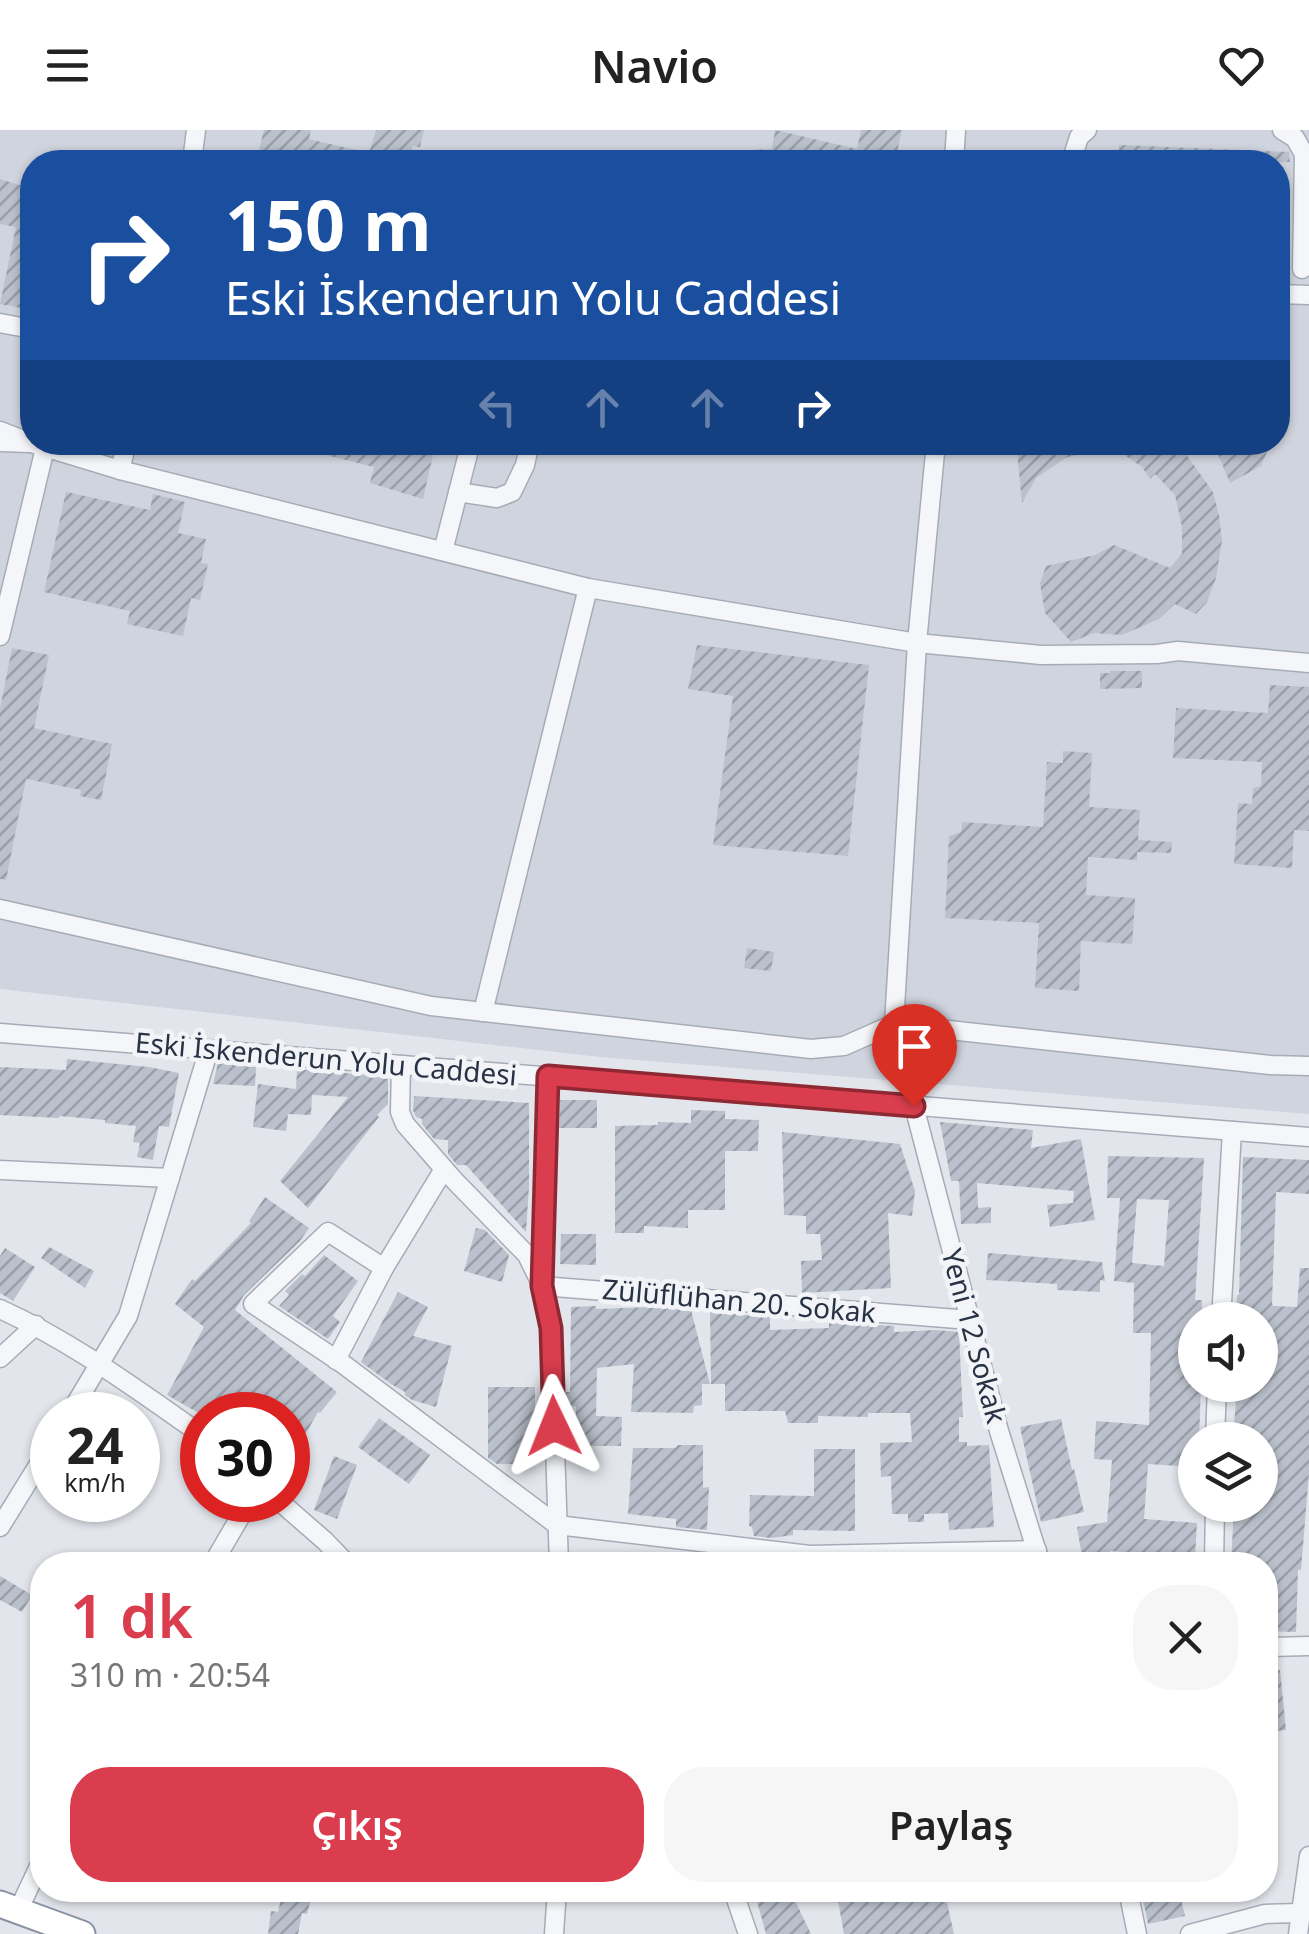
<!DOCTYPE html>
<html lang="tr">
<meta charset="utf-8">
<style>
:root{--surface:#fff;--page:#f6f6f6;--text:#222;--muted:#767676;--accent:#da3d4e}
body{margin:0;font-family:"Noto Sans",sans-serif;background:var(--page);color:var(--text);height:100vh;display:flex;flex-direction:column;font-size:38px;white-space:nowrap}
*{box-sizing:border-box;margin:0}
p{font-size:32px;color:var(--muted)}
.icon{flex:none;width:55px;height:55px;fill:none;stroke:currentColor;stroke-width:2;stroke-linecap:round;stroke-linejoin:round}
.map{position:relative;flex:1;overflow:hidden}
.drawer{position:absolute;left:30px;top:1422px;width:1248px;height:350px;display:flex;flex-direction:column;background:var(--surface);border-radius:40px;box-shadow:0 2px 8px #0004}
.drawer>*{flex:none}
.hud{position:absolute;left:20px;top:20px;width:1270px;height:305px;border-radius:40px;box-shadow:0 2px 8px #0004;background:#1a4fa0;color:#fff;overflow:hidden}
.controls{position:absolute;left:1178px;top:1172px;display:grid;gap:20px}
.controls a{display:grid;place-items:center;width:100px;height:100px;border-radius:50%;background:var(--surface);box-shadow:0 2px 8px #0004;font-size:50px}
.speed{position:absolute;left:30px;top:1262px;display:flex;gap:20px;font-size:50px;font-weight:700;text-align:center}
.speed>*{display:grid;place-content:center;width:130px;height:130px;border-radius:50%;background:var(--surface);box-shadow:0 2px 8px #0004;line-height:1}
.speed small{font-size:25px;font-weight:400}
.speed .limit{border:15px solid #d22;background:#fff;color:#111}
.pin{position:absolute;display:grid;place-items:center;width:85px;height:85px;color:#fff;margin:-102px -42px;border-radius:50% 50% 50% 0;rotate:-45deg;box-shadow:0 0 10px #0007}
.pin .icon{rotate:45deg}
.me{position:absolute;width:110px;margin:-55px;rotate:358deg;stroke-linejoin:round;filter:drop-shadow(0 0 8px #0008)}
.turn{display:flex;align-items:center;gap:35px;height:210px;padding:0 40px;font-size:45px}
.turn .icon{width:130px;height:130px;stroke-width:2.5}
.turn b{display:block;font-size:70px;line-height:85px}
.lanes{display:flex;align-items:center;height:95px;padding:0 40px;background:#0003;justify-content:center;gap:50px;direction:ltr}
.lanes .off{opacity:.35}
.round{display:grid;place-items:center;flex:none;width:105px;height:105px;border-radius:40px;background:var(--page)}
.overview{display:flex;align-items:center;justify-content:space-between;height:170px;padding:0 40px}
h1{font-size:60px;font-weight:600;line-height:75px;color:var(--accent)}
.primary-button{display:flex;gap:20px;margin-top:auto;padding:20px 40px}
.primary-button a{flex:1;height:115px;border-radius:40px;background:var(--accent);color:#fff;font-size:40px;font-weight:600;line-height:115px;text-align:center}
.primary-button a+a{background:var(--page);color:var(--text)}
header{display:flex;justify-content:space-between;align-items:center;height:130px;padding:0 40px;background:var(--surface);font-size:45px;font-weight:600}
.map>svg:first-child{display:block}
</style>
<header><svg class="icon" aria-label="menu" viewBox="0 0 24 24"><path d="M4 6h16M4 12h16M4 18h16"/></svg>Navio<svg class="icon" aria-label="heart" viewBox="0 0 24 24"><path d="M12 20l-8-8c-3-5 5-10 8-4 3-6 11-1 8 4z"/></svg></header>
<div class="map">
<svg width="1309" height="1804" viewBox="0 0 1309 1804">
<defs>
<pattern id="building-hatch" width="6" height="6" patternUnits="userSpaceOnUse" patternTransform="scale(2.5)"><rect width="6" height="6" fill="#bbc1cc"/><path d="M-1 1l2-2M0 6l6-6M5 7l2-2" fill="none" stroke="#989da7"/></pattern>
</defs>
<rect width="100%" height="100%" fill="#e2e5eb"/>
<path fill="#d0d4de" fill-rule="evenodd" d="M0,0h1309v984l-709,-57 -600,-68zM32,32h1246v280h-1246z"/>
<g fill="url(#building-hatch)" fill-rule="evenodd">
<path d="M264,0h47l-2,9 60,14 7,-23h48l-4,17 -8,-1 2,16h-158z"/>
<path d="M775,0l82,19 4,-19h41l-7,32h-125v-3l-23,-5 1,-4 24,-1z"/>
<path d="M1119,15l170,7 1,10h-172z"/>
<path d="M0,49l32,10v121l-32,-6 16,-77 -16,-3z"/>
<path d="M295,312h141l-13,57 -53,-16 4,-16 -80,-20z"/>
<path d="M1016,312h161l7,6 -1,2 30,42 6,23 3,25 -6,38 -9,24 -11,12 -21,-10 -16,15 -37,16 -28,-2 -23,9 -26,-29 -5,-30 6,-17 49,-11 19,-10 56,23 12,-14v-27l-7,-32 -20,-21 -5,5 -8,-12 -26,-18 -49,8 -31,21 -14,25z"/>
<path d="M1213,312h58l-10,24 -31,17z"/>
<path d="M66,362l84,18 3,-16 32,8 -7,31 28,6 -5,24 7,1 -8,36 -9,-2 -8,38 -56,-12 3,-13 -86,-19z"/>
<path d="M697,515l172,20 -21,191 -135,-11 20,-149 -45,-7z"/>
<path d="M12,518l37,7 -15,73 78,16 -11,56 -21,-4 1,-6 -55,-11 -20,101 -6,-1v-170z"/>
<path d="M1110,541h32v17l-42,1v-16h10z"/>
<path d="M1270,555l39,2v144l-15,-1 -2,38 -58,-4 4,-61 14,1 1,-16 8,-2 1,-24 -89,-4 3,-50 92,5z"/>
<path d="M1063,621l29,2 -3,54 51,3 -2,30 34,2 -1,11 -34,-1v8l-49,-3 -2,38 49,3 -2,34 -1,12 -51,-3 -2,50 -44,-3 4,-65 -94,-5 4,-82 12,-4 1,-10 81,5 4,-65 16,1z"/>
<path d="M747,818l27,4 -3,19 -27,-3z"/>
<path d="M67,929l82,8 30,6 -10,54 -10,-1 -6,34 -16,-3 3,-14 -7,-1 3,-16 -31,-3v-3l-46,-4v2l-59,-3v-48l66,3z"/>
<path d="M218,933l38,4 -1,19 -42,-2z"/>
<path d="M297,939l70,6 21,4v25l-11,11 2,2 -71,91 -28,-27 68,-84 -36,-2 -1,20 -23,-1 -2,17 -33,-4 5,-43 38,5z"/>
<path d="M414,966l115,7v83l-3,46 -60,-67h-9l-9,-11v-14l-14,-1 -12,-15v-5l-6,-2 -3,-7z"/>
<path d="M560,970h37v28h-38z"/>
<path d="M691,980l34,1v8l34,1 -1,31h-33v59h-37v18l-44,-2v7h-29v-107l43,-1v-3l33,1z"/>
<path d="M940,992l93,8 -2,18 50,-9 14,81 -45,7 -3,-22 26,-2 1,-12 -97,-8 1,25 13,-1v16l-30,1 -2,-43h-8z"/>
<path d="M782,1002l118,12 15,47 -3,25 -24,-3 3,75 -89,5 -1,-32 21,-1 -2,-26h-14v-18l-22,-1z"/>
<path d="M1108,1026l96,2 -9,142h7v20h-7v65h6l-2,55h-4v27l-47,-3 -4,55 53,4 -2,34 -85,-6 1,7 -28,4 -6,-35 30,-5 5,-62 -18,-1 2,-38 53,4 2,-92h-18l1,-50 -20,-2 6,-83h-13zM1137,1069l32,1 -5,66 -32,-3z"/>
<path d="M1243,1027l66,3v34l-33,-2 -4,111 1,3 24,1 3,-39h9v205l-8,97h-3l-2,62 -31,-1v-66h-34l3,-60h30l4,-58 -8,-1v-6h-27l4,-55h23v-65l-24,-2 1,-23h2z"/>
<path d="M265,1067l44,31 -9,13 -56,54 -9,15 102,82 -17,21 -2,-1 -30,53v-50h-86l-35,-20 37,-68 -29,-23 17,-25 3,2 56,-58 -2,-2z"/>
<path d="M476,1098l9,2 24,25 -7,27 -38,-11z"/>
<path d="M561,1104h35v31l-36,-1z"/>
<path d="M49,1117l45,24 -9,17 -44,-30z"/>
<path d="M5,1118l30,19 -22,34 -13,-8v-37z"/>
<path d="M988,1123l114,9 3,19 -5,-1v12l-43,-2v-6l-71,-4z"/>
<path d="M324,1125l34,26 -25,35 7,6 -12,17 -49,-33 10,-11 -4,-4 17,-17 3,2z"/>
<path d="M398,1162l30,15 -15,29 39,10 -16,61 -24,-7 -7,-5v-3l-14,-8 -30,-22z"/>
<path d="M596,1176v3l55,-2 40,3 19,74h-8v21l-8,1 -1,7 -62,-1 3,-48 -37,4 -1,48 26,1 -1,29h-45v-40l-10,1v-15h4l1,-85z"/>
<path d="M710,1182l60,5v13l59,-2v-6h4l61,4v6l42,-2 23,2 4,85h-4v25h8v4l22,-1 5,82 -45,3 -1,-17 -24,1v8h-16v-8h-16l-1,-38 -10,1 -1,-34 32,-1 -2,-29h-42v4l-50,-1v7h-30l-3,-12h-60v-27h-14z"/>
<path d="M488,1257h47v77h-38l-9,-6z"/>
<path d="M379,1288l51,37 -21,29 -51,-37z"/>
<path d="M1061,1289l11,51 2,-1 10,43 -43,10 -21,-95z"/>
<path d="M678,1315h25v43l6,-1 -2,43 -31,-3v-8l-48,-5 5,-66h42z"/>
<path d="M814,1319h41v82l-62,-1v5l-21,3 -18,-2 -2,-9 -3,-1 1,-31 64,1z"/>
<path d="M334,1326l23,9 -20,54 -23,-9z"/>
<path d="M0,1446l32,19 -10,17 -22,-12z"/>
<path d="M1280,1540l6,60 -21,2v-61z"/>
<path d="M283,1760l29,5 -5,19 -5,-1 -4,21h-30l3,-23 7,1z"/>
<path d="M754,1760h36l21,44h-45z"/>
<path d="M836,1760h101l2,10 7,-2 8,36h-110z"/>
<path d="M1141,1760h38l6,26 -37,8z"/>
</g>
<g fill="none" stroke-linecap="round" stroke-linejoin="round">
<defs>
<g id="minor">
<path d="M1282,0l13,8 9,16 -2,115"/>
<path d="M192,32l4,-32"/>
<path d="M954,32l2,-32"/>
<path d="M1071,32l8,-25 8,-7"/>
<path d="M1278,164l31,1"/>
<path d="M0,193l32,6"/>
<path d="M0,301l31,12 -31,-1"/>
<path d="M31,313l89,27 468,118 329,55 124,12 116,-1 21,-3 131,12"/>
<path d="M120,340l7,-28"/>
<path d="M458,362l39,6 15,-6 13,-27 5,-23"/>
<path d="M443,421l28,-109"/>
<path d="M0,506l45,-188"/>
<path d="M0,779l431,97 380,43 33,-3 50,-22 23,-381 19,-201"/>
<path d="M483,882l105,-424"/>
<path d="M894,894l376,41 39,1"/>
<path d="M0,903l1309,104"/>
<path d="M401,935l-1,47 5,12 47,54 75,77 15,31 428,34"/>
<path d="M548,946l-6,210 9,42 8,237"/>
<path d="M914,976l85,325 42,134"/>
<path d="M0,1040l170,8"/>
<path d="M384,1138l-56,-36 -75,72 90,60 214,161 253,30 227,-5"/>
<path d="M0,1179c73,33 137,81 202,126"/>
<path d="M1221,1190l11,-189"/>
<path d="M0,1228l36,-33"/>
<path d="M336,1230l48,-92 60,-99"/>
<path d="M69,1285l59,-99 81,-267"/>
<path d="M1215,1310l2,-55"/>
<path d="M278,1370l47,41 23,24"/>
<path d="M0,1397l52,-84"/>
<path d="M212,1435l38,-65"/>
<path d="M1214,1435l1,-60"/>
<path d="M1265,1517l44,-1"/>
<path d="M733,1760l15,44"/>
<path d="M1128,1760l9,44"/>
<path d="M18,1781l24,-51"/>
<path d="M554,1804l3,-44"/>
<path d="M1190,1804l75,-20 36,-1"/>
<path d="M1298,1804l11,-78"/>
</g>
<path id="highway" d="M0,1774l82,30"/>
</defs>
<use href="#minor" stroke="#a6acb6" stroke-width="21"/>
<use href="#highway" stroke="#8892a3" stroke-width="29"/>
<use href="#minor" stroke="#f5f6f9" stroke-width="18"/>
<use href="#highway" stroke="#fff" stroke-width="25"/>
</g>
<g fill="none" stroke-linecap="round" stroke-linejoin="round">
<defs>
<path id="route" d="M554,1296l-3,-98 -9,-42 6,-210 366,30"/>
</defs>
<use href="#route" stroke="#8e2833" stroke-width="25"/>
<use href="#route" stroke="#da3d4e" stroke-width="18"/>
</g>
<g text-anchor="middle" stroke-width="9" stroke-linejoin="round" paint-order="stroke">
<g font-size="28" fill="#283245" stroke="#f2f4f8">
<text transform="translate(326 929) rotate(5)" y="10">Eski İskenderun Yolu Caddesi</text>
<text transform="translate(739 1171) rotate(5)" y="10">Zülüflühan 20. Sokak</text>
<text transform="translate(974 1206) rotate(75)" y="10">Yeni 12 Sokak</text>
</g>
</g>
</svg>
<div class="controls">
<a><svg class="icon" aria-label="sound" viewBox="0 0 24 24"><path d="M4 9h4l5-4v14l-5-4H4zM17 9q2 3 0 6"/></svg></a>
<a><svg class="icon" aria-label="layers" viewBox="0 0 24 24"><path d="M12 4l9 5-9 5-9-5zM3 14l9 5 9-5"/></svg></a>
</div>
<div class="speed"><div>24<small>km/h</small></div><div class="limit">30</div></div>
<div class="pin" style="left:914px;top:976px;background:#d93025"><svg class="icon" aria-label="arrive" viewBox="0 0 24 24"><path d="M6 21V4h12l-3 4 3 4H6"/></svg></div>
<svg class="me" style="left:554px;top:1296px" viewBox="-20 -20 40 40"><path d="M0-17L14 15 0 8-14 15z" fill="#da3d4e" stroke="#fff" stroke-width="4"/></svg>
<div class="hud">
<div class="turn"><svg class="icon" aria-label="right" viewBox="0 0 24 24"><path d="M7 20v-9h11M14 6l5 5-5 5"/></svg><div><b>150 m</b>Eski İskenderun Yolu Caddesi</div></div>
<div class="lanes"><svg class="icon off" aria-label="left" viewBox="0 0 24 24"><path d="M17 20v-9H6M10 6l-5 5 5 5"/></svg><svg class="icon off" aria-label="ahead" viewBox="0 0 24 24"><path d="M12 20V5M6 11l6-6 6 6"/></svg><svg class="icon off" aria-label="ahead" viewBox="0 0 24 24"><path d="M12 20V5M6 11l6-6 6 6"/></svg><svg class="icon" aria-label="right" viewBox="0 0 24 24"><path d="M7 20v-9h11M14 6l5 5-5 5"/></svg></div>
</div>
<section class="drawer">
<div class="overview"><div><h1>1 dk</h1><p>310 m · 20:54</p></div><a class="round"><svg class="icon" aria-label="close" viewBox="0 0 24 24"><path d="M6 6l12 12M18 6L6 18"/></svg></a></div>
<div class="primary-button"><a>Çıkış</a><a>Paylaş</a></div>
</section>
</div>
